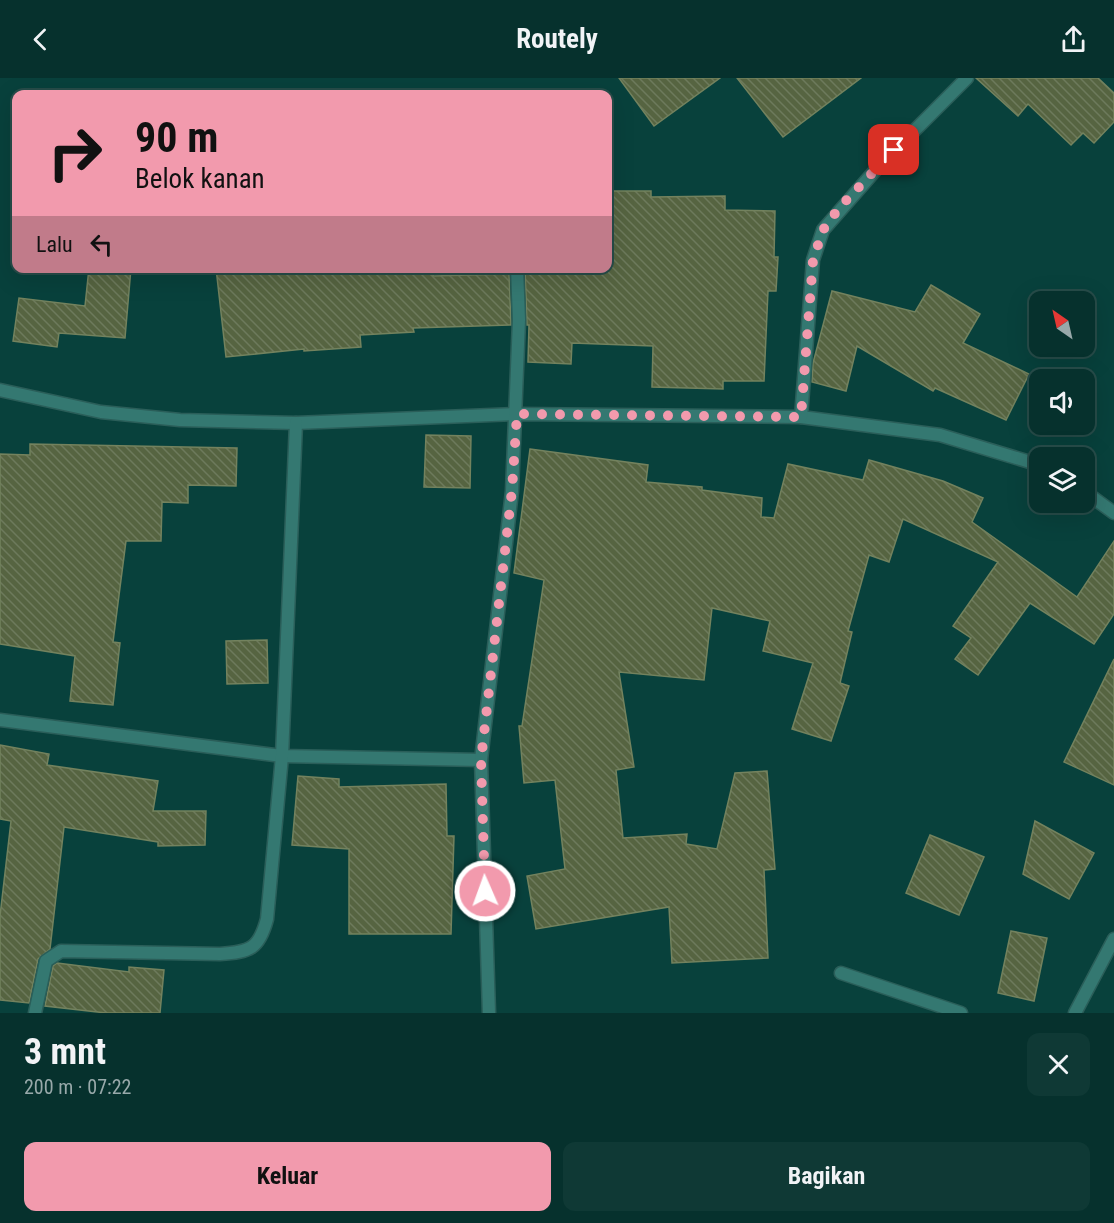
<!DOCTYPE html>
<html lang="id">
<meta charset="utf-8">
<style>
:root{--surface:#06312d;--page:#0f3935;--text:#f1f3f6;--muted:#98a9aa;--line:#274c49;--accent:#f29aad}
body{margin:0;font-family:"Roboto Condensed",sans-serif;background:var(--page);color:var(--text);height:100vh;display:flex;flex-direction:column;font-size:22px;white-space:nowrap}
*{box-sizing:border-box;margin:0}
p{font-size:20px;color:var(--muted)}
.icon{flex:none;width:33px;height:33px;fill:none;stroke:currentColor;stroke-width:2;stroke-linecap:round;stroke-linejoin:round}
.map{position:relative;height:935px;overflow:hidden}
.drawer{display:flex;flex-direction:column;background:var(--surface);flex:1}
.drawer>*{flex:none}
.banner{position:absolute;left:12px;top:12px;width:600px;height:183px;border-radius:12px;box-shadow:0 6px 24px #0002,0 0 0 2px var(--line);background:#f29aad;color:#111;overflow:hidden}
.needle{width:39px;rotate:326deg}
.tools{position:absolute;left:1029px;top:213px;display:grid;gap:12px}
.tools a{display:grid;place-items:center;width:66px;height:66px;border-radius:12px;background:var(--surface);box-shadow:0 6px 24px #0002,0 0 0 2px var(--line);font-size:30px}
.pin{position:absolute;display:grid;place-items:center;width:51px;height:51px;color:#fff;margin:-26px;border-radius:12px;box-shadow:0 3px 9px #0006}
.me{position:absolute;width:66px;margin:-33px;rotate:358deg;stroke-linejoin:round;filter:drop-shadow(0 0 4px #0008)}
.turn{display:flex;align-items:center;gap:21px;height:126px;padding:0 24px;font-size:27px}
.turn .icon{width:78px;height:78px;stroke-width:2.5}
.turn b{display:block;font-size:42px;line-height:51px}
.then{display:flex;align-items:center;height:57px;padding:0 24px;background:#0003;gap:12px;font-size:22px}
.round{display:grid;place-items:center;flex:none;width:63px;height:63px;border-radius:12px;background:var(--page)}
.head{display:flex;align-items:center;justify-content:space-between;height:102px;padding:0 24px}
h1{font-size:36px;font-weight:700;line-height:45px}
.button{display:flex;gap:12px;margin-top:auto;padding:12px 24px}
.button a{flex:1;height:69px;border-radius:12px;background:var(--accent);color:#111;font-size:24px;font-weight:700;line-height:69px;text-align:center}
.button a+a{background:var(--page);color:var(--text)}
header{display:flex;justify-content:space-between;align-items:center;height:78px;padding:0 24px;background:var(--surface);font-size:27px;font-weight:700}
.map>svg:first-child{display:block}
</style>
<header><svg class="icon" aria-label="back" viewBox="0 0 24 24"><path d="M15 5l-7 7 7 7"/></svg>Routely<svg class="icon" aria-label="share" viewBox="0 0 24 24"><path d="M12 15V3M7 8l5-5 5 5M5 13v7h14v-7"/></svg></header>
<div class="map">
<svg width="1114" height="935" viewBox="0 0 1114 935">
<defs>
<pattern id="building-back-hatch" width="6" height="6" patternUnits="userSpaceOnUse" patternTransform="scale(1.5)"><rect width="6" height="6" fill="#566441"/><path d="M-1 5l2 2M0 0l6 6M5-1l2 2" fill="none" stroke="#6d7a5c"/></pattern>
</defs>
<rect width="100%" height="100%" fill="#08413c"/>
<g fill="url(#building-back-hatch)" stroke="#73825e" stroke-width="1.5">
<path d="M619,0h101l-66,48z"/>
<path d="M737,0h124l-78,59z"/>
<path d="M976,0h122l16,15v29l-20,21 -11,-10 -12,12 -43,-41 -10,12z"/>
<path d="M608,113h43v6l74,-1v14l50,1 -1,46h4l-2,34h-8l-4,90h-41v8l-71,-2 1,-41 -81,-3 -1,21 -43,-2 1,-37h-2l-2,-57h83z"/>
<path d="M89,190h42l-6,70 -66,-5 -2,14 -44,-6 6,-43 66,8z"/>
<path d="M216,190h217v8l76,-2 2,51 -98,3 1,4 -54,3 1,12 -57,4v-2l-78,8z"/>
<path d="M931,207l49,29 -17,29 66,31 -23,46 -71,-32 -2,3 -76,-45 -11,45 -34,-9 1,-19 19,-72 83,21z"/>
<path d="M426,357l45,1 -1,52 -46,-1z"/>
<path d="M30,366l207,4 -1,38 -48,-1v18l-26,-1 -1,39h-35l-13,101 7,1 -7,62 -43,-4 5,-45 -75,-12v-190l30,1z"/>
<path d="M530,371l118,16 -2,17 56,5v3l60,8 -1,19 13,1 14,-54 75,16 6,-20 74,21 40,17 -11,24 105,75 37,-56v73l-20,30 -64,-41 -52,72 -23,-16 16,-21 -18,-12 45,-64 -95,-43 -14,43 -20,-7 -21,76 4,1 -12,51 9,3 -18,55 -39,-12 21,-66 -50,-12 7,-30 -58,-13 -8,72 -85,-8 15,95 -18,3 7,68 64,-4 -1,10 31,5 18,-76 32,-2 8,98 -11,1 4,88 -96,5 -3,-56 -133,22 -9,-53 38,-7 -10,-89 -31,3 -5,-57h3l22,-146 -30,-7z"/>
<path d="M267,562l1,43 -41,1 -1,-43z"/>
<path d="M1114,581v126l-50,-23z"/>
<path d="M0,667l49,9 -2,11 111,16 -5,30h53l-1,34 -47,1v-4l-94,-15 -14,122 -12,10 -9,44 -29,-3v-84l11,-95 -11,-2z"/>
<path d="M298,698l41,3v8l107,-3 1,52h7l-3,98h-102v-85l-57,-4z"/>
<path d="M1035,743l59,32 -25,46 -46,-25z"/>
<path d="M930,757l54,22 -25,58 -53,-22z"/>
<path d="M1011,853l36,7 -13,63 -36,-8z"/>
<path d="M57,885l72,9v-5l35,3 -4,43h-54l-61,-7 8,-40z"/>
</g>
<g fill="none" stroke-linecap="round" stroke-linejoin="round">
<defs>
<g id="minor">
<path d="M0,312l101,22 79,8 116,3 221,-9 284,3 139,18 100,30"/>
<path d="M801,339l12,-157 10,-30 57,-65 87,-87"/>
<path d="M1084,413l30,22"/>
<path d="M0,642l282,36 199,4"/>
<path d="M841,895l120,40"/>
<path d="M35,935l11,-52 15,-10 159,3c30,-2 39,-5 47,-35l15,-163 14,-333"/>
<path d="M489,935l-8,-253 31,-269 7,-171 -2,-52"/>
<path d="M1075,935l39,-74"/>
</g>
</defs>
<use href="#minor" stroke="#2a5e59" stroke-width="15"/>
<use href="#minor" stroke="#347871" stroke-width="12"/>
</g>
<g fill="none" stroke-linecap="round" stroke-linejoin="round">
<path stroke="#f29aad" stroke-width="10" stroke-dasharray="0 18" d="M485,813l-4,-131 31,-270 5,-76 284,3 12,-157 10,-30 16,-22 55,-58"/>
</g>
</svg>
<div class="tools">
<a><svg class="needle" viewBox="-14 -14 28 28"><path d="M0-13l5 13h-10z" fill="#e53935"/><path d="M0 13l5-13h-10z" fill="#98a9aa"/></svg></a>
<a><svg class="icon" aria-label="sound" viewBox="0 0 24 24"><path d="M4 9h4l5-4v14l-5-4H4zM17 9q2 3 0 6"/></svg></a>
<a><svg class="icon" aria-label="layers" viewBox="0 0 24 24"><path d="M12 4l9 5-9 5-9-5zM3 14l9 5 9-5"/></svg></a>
</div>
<div class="pin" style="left:894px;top:72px;background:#d93025"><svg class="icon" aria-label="arrive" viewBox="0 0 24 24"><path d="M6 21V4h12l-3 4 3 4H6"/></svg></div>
<svg class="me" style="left:485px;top:813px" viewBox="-20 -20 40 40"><circle r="17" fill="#f29aad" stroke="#fff" stroke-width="3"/><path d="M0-11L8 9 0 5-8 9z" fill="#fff"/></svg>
<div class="banner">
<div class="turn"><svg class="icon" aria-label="right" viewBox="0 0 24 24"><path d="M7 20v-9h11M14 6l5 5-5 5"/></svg><div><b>90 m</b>Belok kanan</div></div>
<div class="then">Lalu<svg class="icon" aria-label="left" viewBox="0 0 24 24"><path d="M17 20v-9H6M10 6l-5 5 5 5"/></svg></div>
</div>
</div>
<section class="drawer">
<div class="head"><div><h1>3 mnt</h1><p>200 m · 07:22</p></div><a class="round"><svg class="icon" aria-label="close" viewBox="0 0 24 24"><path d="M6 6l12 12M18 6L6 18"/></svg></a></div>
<div class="button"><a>Keluar</a><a>Bagikan</a></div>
</section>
